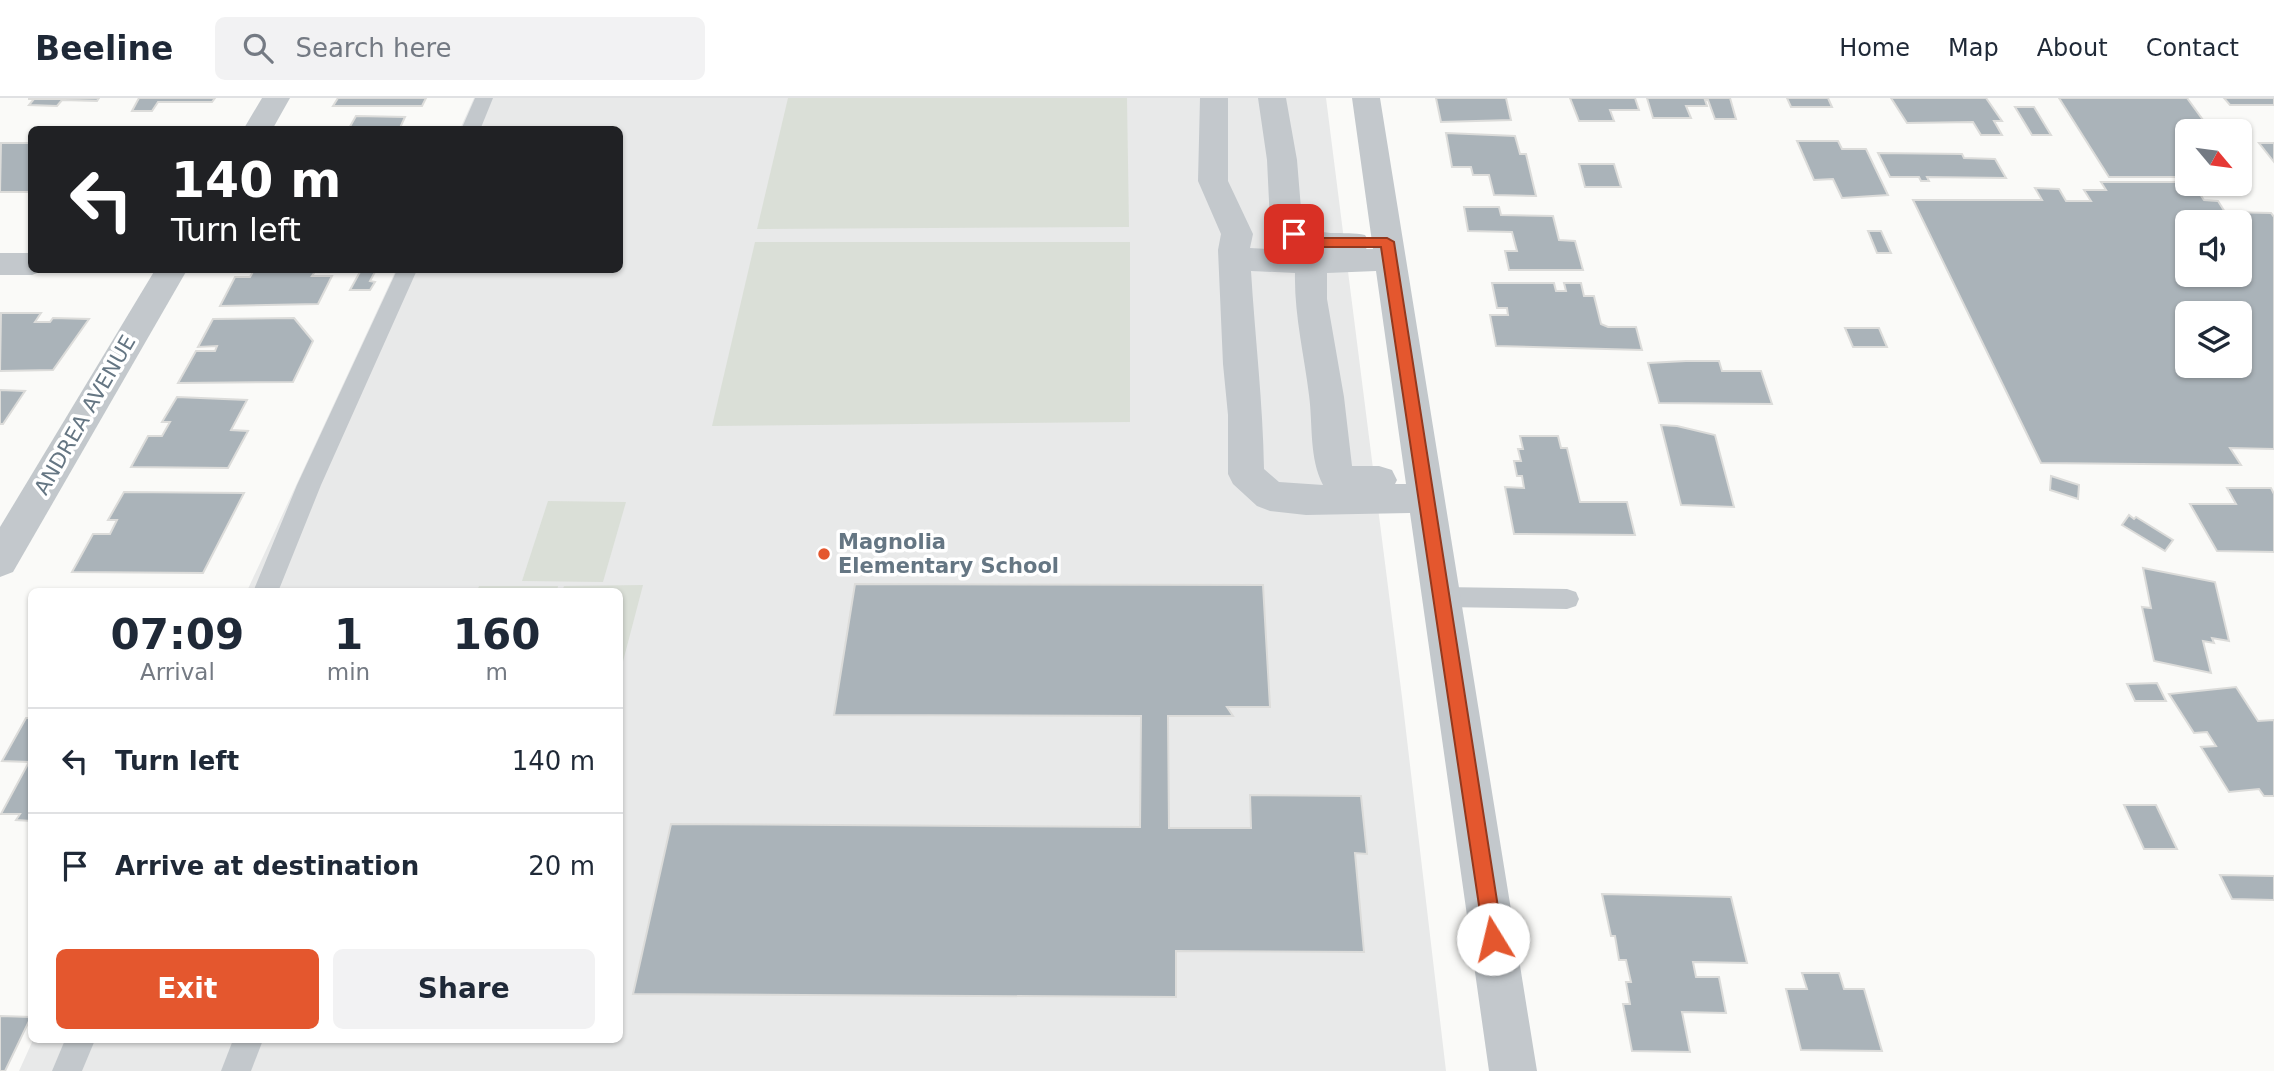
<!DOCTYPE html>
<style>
:root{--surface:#fff;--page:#f2f2f3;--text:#1f2937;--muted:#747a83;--line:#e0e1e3;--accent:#e4572e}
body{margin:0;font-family:"DejaVu Sans",sans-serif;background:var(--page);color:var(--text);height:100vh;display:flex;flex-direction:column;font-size:26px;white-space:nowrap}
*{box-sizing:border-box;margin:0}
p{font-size:23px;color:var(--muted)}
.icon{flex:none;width:38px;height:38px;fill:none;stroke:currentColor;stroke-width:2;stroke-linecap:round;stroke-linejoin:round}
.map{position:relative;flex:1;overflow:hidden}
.sheet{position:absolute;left:28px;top:490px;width:595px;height:455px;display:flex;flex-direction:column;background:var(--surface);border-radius:10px;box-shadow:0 2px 5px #0004}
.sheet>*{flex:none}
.top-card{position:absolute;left:28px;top:28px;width:595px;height:147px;border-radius:10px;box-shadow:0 2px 5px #0004;background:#202124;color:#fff;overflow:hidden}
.needle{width:46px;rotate:119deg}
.fabs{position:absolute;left:2175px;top:21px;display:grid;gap:14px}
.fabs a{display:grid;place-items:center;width:77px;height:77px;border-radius:10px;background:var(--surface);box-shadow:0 2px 5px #0004;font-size:35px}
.pin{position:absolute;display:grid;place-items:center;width:60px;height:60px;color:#fff;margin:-30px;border-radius:14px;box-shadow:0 4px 10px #0006}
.me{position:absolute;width:77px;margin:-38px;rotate:351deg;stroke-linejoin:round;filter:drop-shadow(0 0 5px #0008)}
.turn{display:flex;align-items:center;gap:24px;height:147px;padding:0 28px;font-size:32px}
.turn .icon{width:91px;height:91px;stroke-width:2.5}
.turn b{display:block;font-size:49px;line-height:60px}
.eta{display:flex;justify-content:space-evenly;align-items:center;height:119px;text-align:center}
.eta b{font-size:42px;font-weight:700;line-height:49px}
.cta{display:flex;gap:14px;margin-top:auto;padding:14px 28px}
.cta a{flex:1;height:80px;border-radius:10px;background:var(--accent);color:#fff;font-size:28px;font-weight:700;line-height:80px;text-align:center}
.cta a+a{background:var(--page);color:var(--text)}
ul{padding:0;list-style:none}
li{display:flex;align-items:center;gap:21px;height:105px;padding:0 28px;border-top:2px solid var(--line)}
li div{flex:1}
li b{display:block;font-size:26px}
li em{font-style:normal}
header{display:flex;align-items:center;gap:42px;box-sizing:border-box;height:98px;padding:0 35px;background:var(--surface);border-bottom:2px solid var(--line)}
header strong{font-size:33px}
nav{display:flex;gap:38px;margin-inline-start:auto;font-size:24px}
.search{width:490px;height:63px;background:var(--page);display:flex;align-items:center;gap:18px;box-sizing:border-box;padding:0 24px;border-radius:10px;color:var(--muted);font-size:26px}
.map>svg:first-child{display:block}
</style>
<header>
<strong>Beeline</strong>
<div class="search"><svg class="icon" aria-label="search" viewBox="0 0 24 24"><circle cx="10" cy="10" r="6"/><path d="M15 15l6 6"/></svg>Search here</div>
<nav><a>Home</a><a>Map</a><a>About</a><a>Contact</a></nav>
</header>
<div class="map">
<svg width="2274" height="973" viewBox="0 0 2274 973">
<rect width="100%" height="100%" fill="#fafaf8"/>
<path fill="#e8e9e9" d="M474,0h852l76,599 44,374h-1427l14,-31h587v-448l-373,-1 149,-321h224v-140l-160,-1z"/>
<g fill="#dadfd7">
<path d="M788,0h339l2,129 -372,2z"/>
<path d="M755,144h375v180l-418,4z"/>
<path d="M548,403l78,1 -23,80 -81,-1z"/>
<path d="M643,487l-23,88v-81l-58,-1 2,-5z"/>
<path d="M479,488h79l-1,5h-80z"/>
</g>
<g fill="#aab3b9" stroke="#dcdcda" stroke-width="2" fill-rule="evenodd">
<path d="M99,0l-2,3 -35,-1 -5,6 -28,-1 5,-6h-6z"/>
<path d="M139,0h76l-3,4h-54l-6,9h-20z"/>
<path d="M338,0h88l-4,8h-89z"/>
<path d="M1436,0h70l5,22 -70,2z"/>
<path d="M1570,0h65l4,12h-29l4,11h-35z"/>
<path d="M1647,0h83l6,21h-21l-7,-19h-3l2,6h-21l5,12h-38z"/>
<path d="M1787,0h41l4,9h-41z"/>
<path d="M1891,0h95l16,23h-8l8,14h-21l-8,-13 -66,1z"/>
<path d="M2059,0h128l24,33h-23v46h-79z"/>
<path d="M2224,0h50v7h-44z"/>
<path d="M2015,9h19l17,28h-19z"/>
<path d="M356,18l49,1 -6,13h-51z"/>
<path d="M1446,35l69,3 5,18h6l10,42 -42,-1 -5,-20h-16l-2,-8h-19z"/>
<path d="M1797,43h41l4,8h24l22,46 -46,3 -9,-19 -19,1z"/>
<path d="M1,45h31v49h-32z"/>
<path d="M2259,45h15v19z"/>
<path d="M1878,55l84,1 2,4 31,1 11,19 -79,-1 2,4h-8l-2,-4h-29z"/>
<path d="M1579,66h35l7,23h-36z"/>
<path d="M2101,84h87l5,2 11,16 14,1 7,11 46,1 3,4v232l-44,-1 11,17 -200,-2 -128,-263h129l-7,-12 24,1 7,12h25l-7,-11h22zM2188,124h52v53h-52zM2188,215h52v53h-52z"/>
<path d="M1464,109h35l2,8 52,1 6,24 16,1 8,29h-74l-4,-19h12l-5,-19 -44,-1z"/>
<path d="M1868,133h13l10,22h-14z"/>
<path d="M254,172h62l-4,6h20l-14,28 -98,2 15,-29h15z"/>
<path d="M361,172h15l-6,11 5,1 -5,8h-20z"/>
<path d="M1492,185h62l2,8h10l-2,-8h17l3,13h10l7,28 7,3h28l6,23 -146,-4 -6,-31h18l-1,-7h-10z"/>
<path d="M1,215h40l-6,9h15l3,-4 36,1 -36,51 -53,1z"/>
<path d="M294,220l19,23 -20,41 -115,1 18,-32h19l2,-5 -19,1 15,-28z"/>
<path d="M1845,230h34l8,19h-34z"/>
<path d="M1686,263h33l3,10h39l11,33 -113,-1 -11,-40z"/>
<path d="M0,292l25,1 -22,33h-3z"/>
<path d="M177,299l70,3 -16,30 17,1 -20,37 -97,-1 17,-31h14l8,-14h-8z"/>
<path d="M1661,327l16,1 38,9 19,72 -53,-2z"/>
<path d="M1520,338h38l3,12h6l13,54h47l8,33 -121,-1 -9,-47 19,1 -2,-12h-5l-3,-15h7l-3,-12h5z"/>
<path d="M2051,378l28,9 -1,14 -28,-9z"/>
<path d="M2227,390h44l3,6v58l-57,-1 -27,-47h46z"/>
<path d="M124,394l120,1 -41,80 -131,-1 21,-38h17l7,-14h-9z"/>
<path d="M2129,417l5,4 2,-2 37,23 -8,11 -43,-26z"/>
<path d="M2143,470l72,14 14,59 -17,-3 2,5 -11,-2 8,32 -57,-12 -12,-54 9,1z"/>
<path d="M855,486l408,1 7,122h-43l6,9h-65l1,112h82l-1,-33 111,1 6,58 -12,-1 9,99 -188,-1v46l-543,-3 38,-170 469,3 1,-111 -307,-1z"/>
<path d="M2157,585l9,18h-31l-8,-17z"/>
<path d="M2236,589l22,34 16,-1v76h-10l-5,-7 -30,3 -28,-45 15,-1 -9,-14 -13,1 -25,-39z"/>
<path d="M26,620h6v103l-16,-1 4,-6h-19l28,-52 -27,-1z"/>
<path d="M2124,707h32l21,44h-33z"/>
<path d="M2220,777l54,1v24l-42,-1z"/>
<path d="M1602,796l129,3 16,66 -54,-1 3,15h23l7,36 -44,-1 8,40 -58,-1 -9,-47h7l-4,-22h5l-5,-22h-7l-4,-24h-4z"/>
<path d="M1802,875h37l5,16h20l18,62 -81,-1 -15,-61h21z"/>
<path d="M0,918l31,1 -26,54h-5z"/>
</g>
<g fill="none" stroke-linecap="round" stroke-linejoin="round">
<g fill="#c3c8cc" fill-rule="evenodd">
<path d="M475,0h18l-13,32h-19z"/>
<path d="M397,172h20l-96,215 -43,107h-25l44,-107z"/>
<path d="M1442,489l125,2 9,3 3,7 -3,7 -9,3 -125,-2 -9,-3 -3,-7 3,-7z"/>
<path d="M65,942h30l-13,31h-30z"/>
<path d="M233,942h30l-12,31h-30z"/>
</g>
<g fill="#c3c8cc" fill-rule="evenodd">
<path d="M262,0h28l-18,32h-29z"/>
<path d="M1200,0h28v83l25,53 -3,14 58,3 -25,-9 -13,-20 -3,-62 -9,-62h28l11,62 5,61c12,18 44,9 63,14l5,8 -4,6h7l-21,-151h28l157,973h-48l-79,-558 -104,2 -36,-4 -13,-5 -24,-22 -5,-10v-59l-5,-51 -5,-114 3,-16 -23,-53zM1251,173l44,2c-1,41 9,81 14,122 4,30 0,63 14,90l-44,-3 -15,-13c-1,-66 -9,-132 -13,-198zM1376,173l30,213h-11l2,-4 -5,-10 -13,-4h-27l-8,-69 -17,-98v-26z"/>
<path d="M0,155h32v17h13l-13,5h-32z"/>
<path d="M155,172h32l-174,302 -13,5v-50z"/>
</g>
</g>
<path fill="#e4572e" stroke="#94391e" stroke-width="2" d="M1294,131l26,9h67l7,4 109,697 -3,7 -7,3 -6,-3 -3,-7 -103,-692h-62l-29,-10 -2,-3z"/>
<circle fill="#e4572e" stroke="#fff" stroke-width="2.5" cx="824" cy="456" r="7"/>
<g text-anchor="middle" stroke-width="7" stroke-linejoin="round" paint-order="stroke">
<g font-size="21" fill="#657683" stroke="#fff">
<text transform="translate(85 317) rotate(-60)" y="7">ANDREA AVENUE</text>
</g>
<g font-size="21" font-weight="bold" fill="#657683" stroke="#fff" text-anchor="start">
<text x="838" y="451">Magnolia<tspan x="838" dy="24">Elementary School</tspan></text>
</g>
</g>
</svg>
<div class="fabs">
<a><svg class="needle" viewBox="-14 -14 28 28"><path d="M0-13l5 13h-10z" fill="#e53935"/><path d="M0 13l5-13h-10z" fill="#747a83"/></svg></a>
<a><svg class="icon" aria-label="sound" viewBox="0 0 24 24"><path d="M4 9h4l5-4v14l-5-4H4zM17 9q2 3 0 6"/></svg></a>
<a><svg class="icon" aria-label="layers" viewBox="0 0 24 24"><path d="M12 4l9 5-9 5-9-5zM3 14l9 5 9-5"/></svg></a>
</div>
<div class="pin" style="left:1294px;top:136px;background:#d93025"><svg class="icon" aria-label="arrive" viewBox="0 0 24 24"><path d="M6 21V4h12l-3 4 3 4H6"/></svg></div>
<svg class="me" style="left:1493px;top:841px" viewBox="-20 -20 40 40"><circle r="19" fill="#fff"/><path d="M0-13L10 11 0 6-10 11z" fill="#e4572e"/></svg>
<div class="top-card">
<div class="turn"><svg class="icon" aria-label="left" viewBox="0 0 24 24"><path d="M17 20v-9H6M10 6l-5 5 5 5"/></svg><div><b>140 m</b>Turn left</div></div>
</div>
<section class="sheet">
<div class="eta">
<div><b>07:09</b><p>Arrival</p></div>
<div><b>1</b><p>min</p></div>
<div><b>160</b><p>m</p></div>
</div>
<ul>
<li><svg class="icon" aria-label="left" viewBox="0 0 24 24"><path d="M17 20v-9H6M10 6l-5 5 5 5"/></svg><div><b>Turn left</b></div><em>140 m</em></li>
<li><svg class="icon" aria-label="arrive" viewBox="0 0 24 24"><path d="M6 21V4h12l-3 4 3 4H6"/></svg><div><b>Arrive at destination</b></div><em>20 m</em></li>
</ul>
<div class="cta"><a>Exit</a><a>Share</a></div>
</section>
</div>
